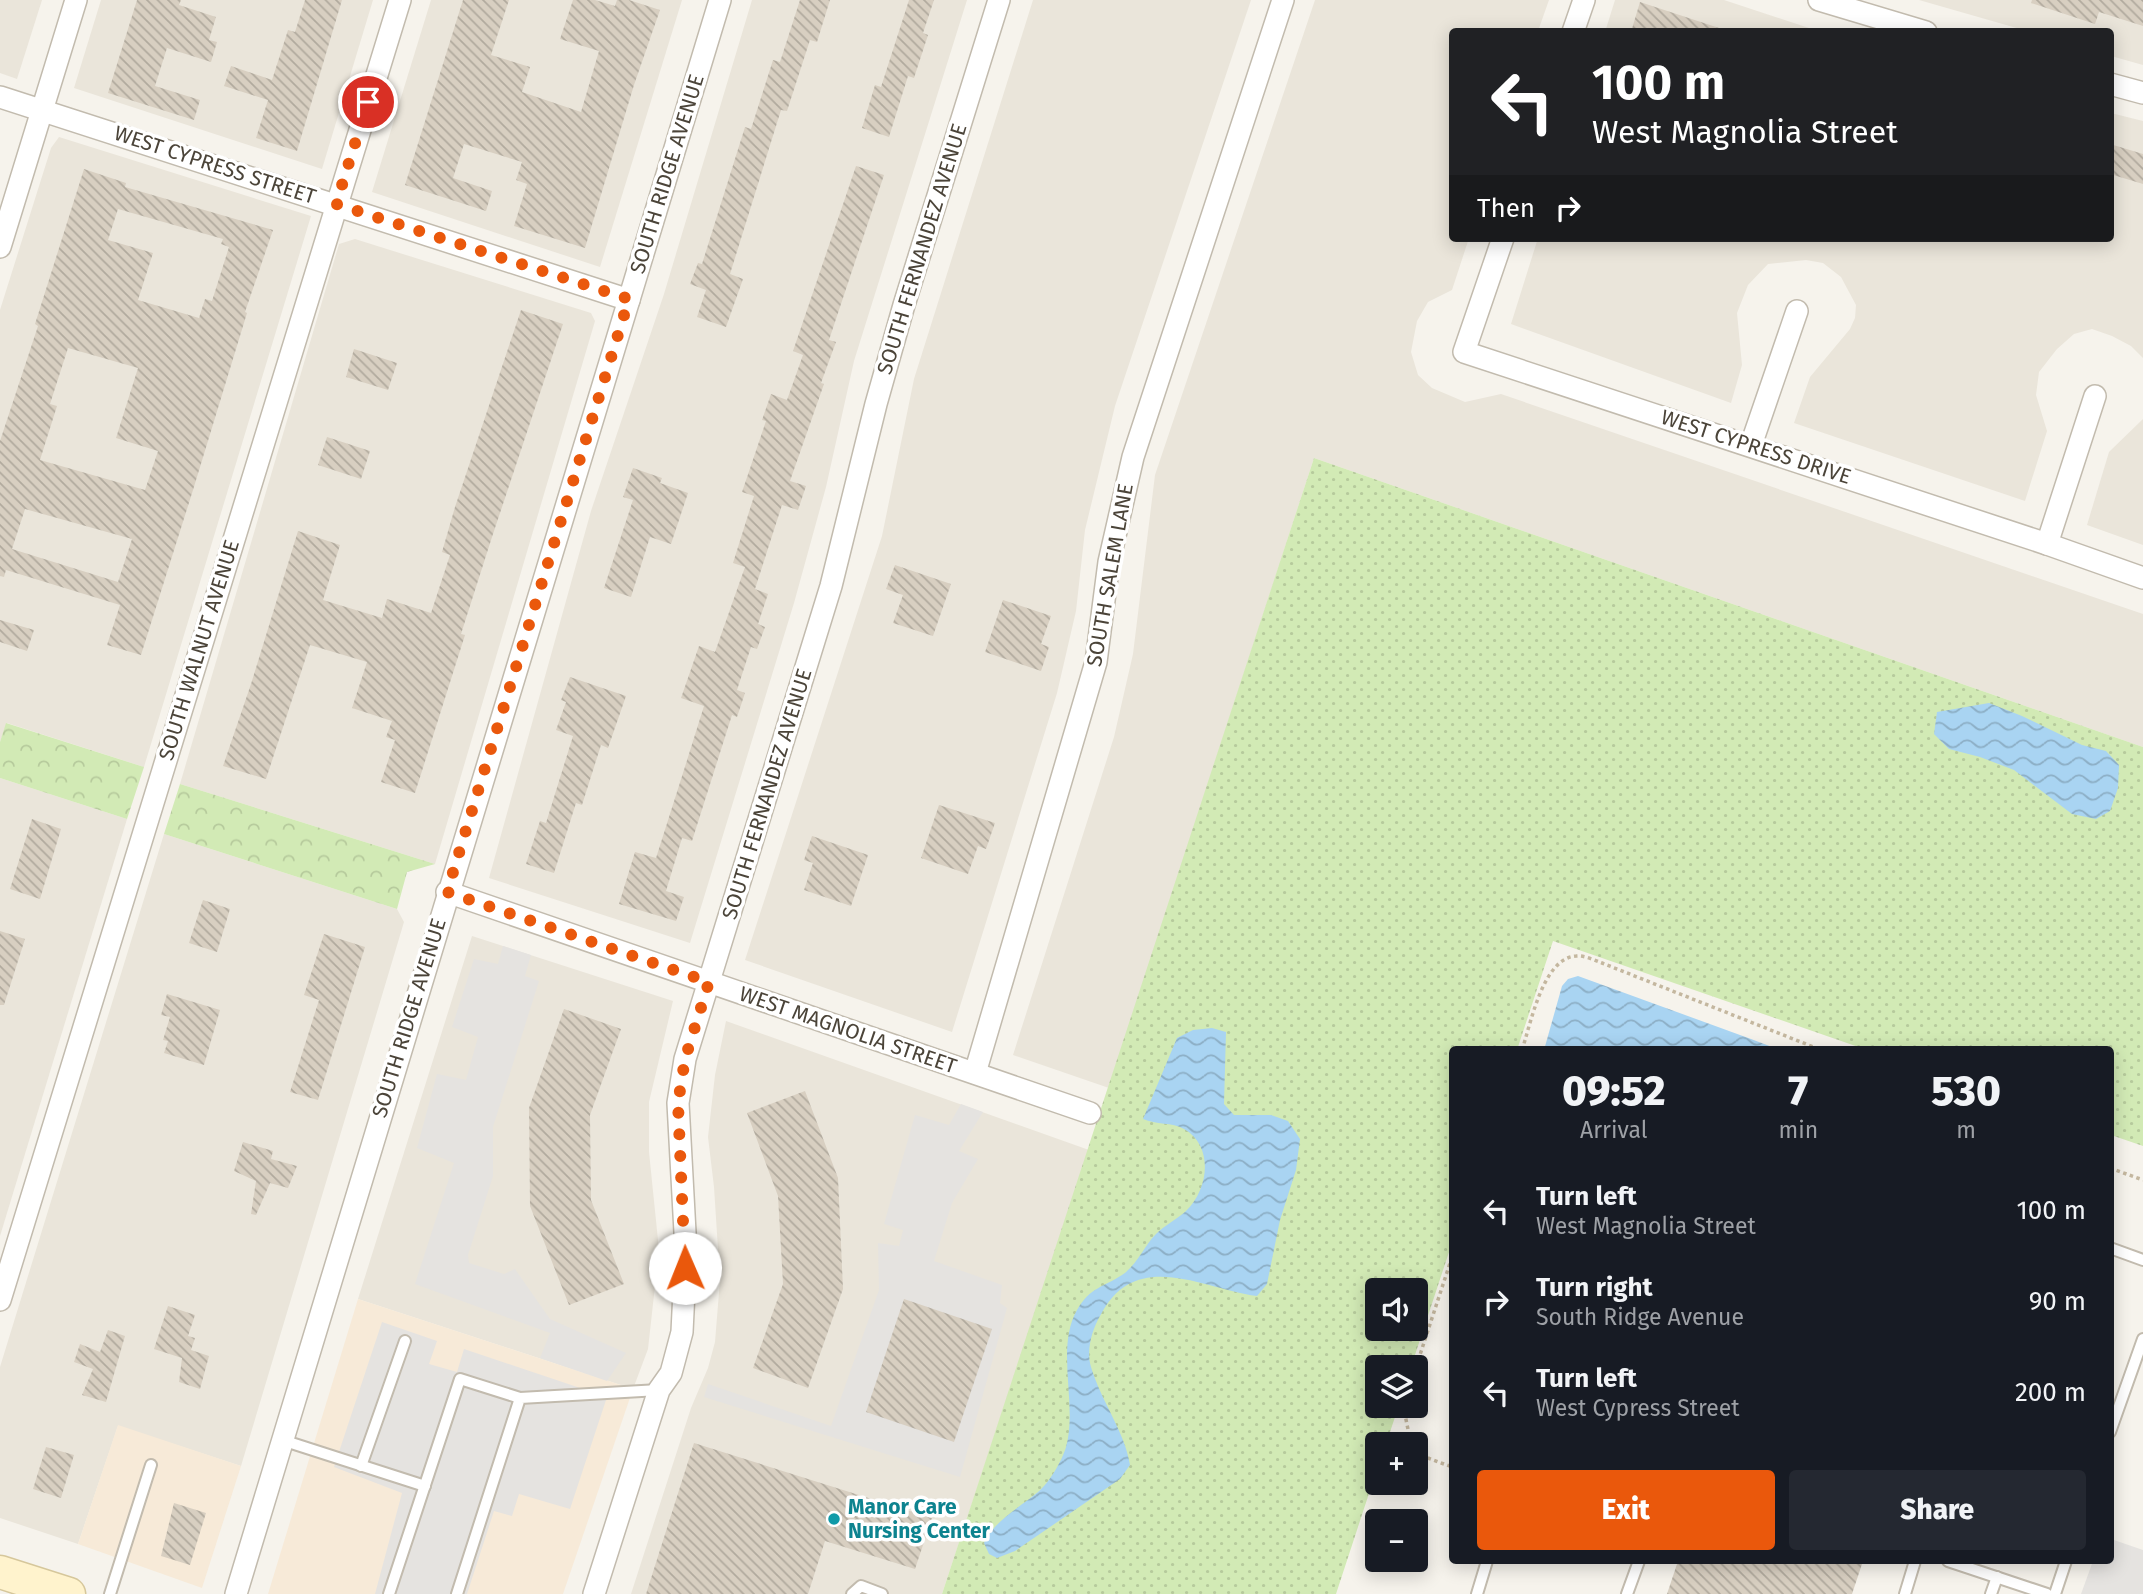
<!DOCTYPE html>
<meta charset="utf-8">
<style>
:root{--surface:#171b24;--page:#242831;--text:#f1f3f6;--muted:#9ea1a6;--accent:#ea580c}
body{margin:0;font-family:"Fira Sans",sans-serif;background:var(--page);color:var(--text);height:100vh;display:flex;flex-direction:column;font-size:26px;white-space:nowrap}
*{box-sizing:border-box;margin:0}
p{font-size:23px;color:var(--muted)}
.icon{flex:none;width:38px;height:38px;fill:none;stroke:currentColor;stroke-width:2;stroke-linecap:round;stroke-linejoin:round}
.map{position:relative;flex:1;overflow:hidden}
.details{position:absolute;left:1449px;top:1046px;width:665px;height:518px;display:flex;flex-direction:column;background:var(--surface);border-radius:7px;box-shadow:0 4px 18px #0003}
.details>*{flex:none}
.hud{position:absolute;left:1449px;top:28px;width:665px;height:214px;border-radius:7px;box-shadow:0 4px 18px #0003;background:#202124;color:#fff;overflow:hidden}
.tools{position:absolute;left:1365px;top:1278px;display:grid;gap:14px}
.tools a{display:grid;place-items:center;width:63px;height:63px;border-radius:7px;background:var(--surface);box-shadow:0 4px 18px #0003;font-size:35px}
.pin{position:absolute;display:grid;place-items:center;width:60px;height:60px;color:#fff;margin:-30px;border:4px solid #fff;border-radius:50%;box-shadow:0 2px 7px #0007}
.me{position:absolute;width:77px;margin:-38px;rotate:359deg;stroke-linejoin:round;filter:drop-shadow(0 0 5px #0008)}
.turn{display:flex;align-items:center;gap:24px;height:147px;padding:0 28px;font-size:32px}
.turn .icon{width:91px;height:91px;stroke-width:2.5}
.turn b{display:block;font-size:49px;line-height:60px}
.then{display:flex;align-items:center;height:66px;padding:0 28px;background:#0003;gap:14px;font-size:26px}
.eta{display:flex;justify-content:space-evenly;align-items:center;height:119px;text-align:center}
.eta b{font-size:42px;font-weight:800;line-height:49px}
.cta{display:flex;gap:14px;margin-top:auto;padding:14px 28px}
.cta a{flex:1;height:80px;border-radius:7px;background:var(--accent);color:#fff;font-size:28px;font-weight:800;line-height:80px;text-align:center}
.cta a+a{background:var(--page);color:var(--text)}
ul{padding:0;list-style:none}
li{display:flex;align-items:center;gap:21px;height:91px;padding:0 28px}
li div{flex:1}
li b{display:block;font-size:26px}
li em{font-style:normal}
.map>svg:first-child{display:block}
</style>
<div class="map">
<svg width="2143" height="1594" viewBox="0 0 2143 1594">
<defs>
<pattern id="grass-dots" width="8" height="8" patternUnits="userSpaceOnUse" patternTransform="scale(1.75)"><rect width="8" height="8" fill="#d2eab5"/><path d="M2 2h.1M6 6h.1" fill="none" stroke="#b6ca9c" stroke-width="1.8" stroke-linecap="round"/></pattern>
<pattern id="park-crowns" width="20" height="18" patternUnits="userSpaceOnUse" patternTransform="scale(1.75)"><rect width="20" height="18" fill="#d2eab5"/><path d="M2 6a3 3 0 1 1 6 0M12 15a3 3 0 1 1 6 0" fill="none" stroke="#b6ca9c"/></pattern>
<pattern id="water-waves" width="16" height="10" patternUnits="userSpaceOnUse" patternTransform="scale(1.75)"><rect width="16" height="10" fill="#a9d4f2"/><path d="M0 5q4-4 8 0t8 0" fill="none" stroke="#8caec5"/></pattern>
<pattern id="building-back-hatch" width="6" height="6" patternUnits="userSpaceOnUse" patternTransform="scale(1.75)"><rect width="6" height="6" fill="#d8cfc1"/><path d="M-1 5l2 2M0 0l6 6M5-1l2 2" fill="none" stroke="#b1aa9e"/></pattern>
</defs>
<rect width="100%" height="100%" fill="#f6f3ec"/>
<g fill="#eae5da">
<path d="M0,0h42l-25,79 -17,-6z"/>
<path d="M101,0h272l-51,169 -248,-81z"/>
<path d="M431,0h251l-82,267 -228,-75z"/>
<path d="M752,0h215l-113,361 -28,126 -32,116 -104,340 -201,-65 102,-367 73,-217z"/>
<path d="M1033,0h218l-136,406 -30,124 -9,81 -19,82 -105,339 -207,-72 137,-424 32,-157z"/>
<path d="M1315,0h234l-11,31 -86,1v206h17l-17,52 -24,12 -11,19 -6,31 7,23 14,13 33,14 36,-8 642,220v133l-829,-289 -205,630 -96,-33 101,-318 19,-83 22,-179z"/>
<path d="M1615,0h109l94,31 -213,1z"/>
<path d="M1919,0h224v65l-32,-9 -1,-24 -83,-1z"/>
<path d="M2111,113l32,8v237l-12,-12 -19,-10 -20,-7 -18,5 -17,15 -18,23 -3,23 11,36 -22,70 -231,-78 16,-46 40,-48 5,-11 1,-13 -15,-28 -18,-14 -17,-3 -38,4 -20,21 -11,28 5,52 -11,38 -220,-79 27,-86h572z"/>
<path d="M59,137l252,79 -167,551 -137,-44 -7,19v-432l51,-162z"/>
<path d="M355,239l236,74 4,8 -160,543 -255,-80 159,-540z"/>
<path d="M2143,419v126l-56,-20 22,-73z"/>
<path d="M0,778l127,41 -127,417z"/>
<path d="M164,834l233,75 7,13 -163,544 -123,-40 -40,118 -78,-26v-151z"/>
<path d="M472,936l201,65 -24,101v50l10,98 -11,99 -15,40 -275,-90z"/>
<path d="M726,1021l363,129 -147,444h-311l60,-186 17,-40 7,-26 5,-62 -6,-93 -6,-50 7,-62z"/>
</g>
<g fill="#f7ead8">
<path d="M358,1299l275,90 -70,205h-295z"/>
<path d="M118,1425l123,41 -39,122 -124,-44z"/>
</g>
<path fill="url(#grass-dots)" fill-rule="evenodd" d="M1314,458l829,289v399l-32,-11 -1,-85h-243l-314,-109 -36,109h-65v193l-41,124h-34v38h22l-13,39h-9v25l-41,125h-394zM1377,1290h39v38h-39z"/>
<g fill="url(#park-crowns)">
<path d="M6,723l138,44 -17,52 -127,-41v-36z"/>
<path d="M180,784l255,80 -28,8 -10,37 -233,-75z"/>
</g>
<g fill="#e5e3e0">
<path d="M503,946l28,9 -6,21 14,5 -46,146v49l-25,79 1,8 35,11 11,-5 35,50 76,34 -19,28 -67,-23 10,-25 -135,-49 39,-121 -37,-15 20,-74 29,6 12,-43 -26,-10 22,-68 24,5z"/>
<path d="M961,1104l22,8 -24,39 19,8 -26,44 -18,58 68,24 -2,18 7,5 -47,169 -256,-80 4,-13 123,42 48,-136 -1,-47 21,3 4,-16 -19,-6 31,-109 34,10z"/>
<path d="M382,1322l55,19 -8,23 28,8 7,-23 143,48 -37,112 -51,-15 -7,22 -18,-5 -27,83h-92l27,-101 -68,-26z"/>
<path d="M2111,1539l32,11v44h-62l12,-33h17z"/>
</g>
<g fill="url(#water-waves)">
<path d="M1989,703l33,13 60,29 24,6 13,14 -1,23 -8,23 -14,8 -24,-5 -58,-44 -34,-13 -31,-8 -15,-15 3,-22z"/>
<path d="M1578,976l173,63 29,11h-236l18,-64 6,-7z"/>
<path d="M1212,1028l14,4 -2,72 10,11h37l17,6 12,18 -4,31 -16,50 -13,64 -10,12c-56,-8 -122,-49 -157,20 -8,14 -14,34 -9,51 10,34 34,65 39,98l-10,14 -105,72 -18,7 -8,-4 -5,-11c11,-23 35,-35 54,-51 11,-9 24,-31 28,-45 12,-43 -11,-98 11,-137 13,-23 27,-23 45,-35 15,-10 22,-29 34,-41 9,-9 21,-15 30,-23 23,-22 28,-65 -2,-82 -12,-7 -28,-4 -41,-10l34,-81 16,-8z"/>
</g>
<g fill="url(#building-back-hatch)" fill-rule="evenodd">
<path d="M137,0h44l-2,5 37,12 -7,23 8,2 -6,20 -44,-14 -12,38 45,14 -6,20 -86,-27z"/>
<path d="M305,0h37l-45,151 -41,-13 12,-38 -44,-14 7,-20 41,14 16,-50 7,2z"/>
<path d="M463,0h46l-18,55 39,12 -8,25 59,20 18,-61 -39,-12 13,-39h22l20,6 2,-6h12l31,10 -26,75 -49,163 -71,-22 13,-42 -11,-4 6,-18 -58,-18 -11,34 39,13 -6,20 -81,-26z"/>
<path d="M800,0h30l-13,42 -7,-2 -23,71 -6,-1 -51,164 13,5 -17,48 -29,-10 9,-27 -16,-6 8,-21 4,1 43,-137 6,2 22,-69 7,2z"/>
<path d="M909,0h25l-11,33 5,2 -14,43 -6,-2 -19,61 -27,-9 13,-43 6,2z"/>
<path d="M2032,0h111v26l-44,-14 -4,12 -64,-21z"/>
<path d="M1640,2l79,26 -1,4h-87z"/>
<path d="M2110,144l33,10v30l-33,-10z"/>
<path d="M856,166l28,9 -55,165 7,2 -15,41 3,1 -34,97 16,5 -8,24 -16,-5 -27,84 13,5 -10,30 7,3 -8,22 -6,-2 -14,43 8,3 -8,24 -5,-2 -40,126 -10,-3 -16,53 18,6 -8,24 -57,-17 16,-52 21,6 27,-85 21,-67 -23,-8 18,-52 16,6 30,-85 -12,-4 21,-67 -12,-4 24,-71 -4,-1 9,-26 16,6 16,-45 -10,-4z"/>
<path d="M84,169l42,14 -1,4 148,43 -28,82 2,1 -54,177 -52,165 -34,-10 13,-40 -114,-35 -2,7 -4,-1v-135l38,-115 -3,-2zM118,209l105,30 -2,5 8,3 -17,54 -7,-2 -6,19 -61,-18 15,-47 -45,-13zM68,348l70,20 -22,70 42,13 -13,39 -105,-30 17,-54 -7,-2zM25,509l107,30 -14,43 -106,-33z"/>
<path d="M521,310l42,14 -71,213 -31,97 4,1 -50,158 -34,-11 14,-42 -9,-3 6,-16 -40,-13 15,-46 -57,-17 -44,134 -43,-13 28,-82 47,-153 42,14 -17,55 59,18 5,-19 44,14 19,-58 -8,-3 13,-45z"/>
<path d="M354,349l43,14 -9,27 -42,-13z"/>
<path d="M327,437l43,14 -9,28 -43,-14z"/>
<path d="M633,468l29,10 -2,5 28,10 -17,51 -21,-7 -19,60 -27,-9 29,-88 -10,-3z"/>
<path d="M895,565l56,19 -18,52 -40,-13 10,-28 -17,-6z"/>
<path d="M1003,600l48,16 -10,28 8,3 -8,24 -56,-19z"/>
<path d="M0,620l34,10 -7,21 -27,-9z"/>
<path d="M570,677l56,19 -18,52 -7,-3 -19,60 -6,-2 -22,70 -28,-9 14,-43 6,2 27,-87 -17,-6 10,-28 -5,-2z"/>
<path d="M939,805l56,18 -9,26 -8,-3 -10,28 -47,-16z"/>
<path d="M32,819l29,10 -21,70 -30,-10z"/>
<path d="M812,836l56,19 -17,51 -47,-16 9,-27 -9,-3z"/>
<path d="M203,900l27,9 -13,43 -28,-9z"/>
<path d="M0,931l25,8 -21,66h-4z"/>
<path d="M324,934l41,13 -47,153 -28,-8 29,-92 -15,-5z"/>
<path d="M167,994l53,16 -16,55 -40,-12 4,-12 -5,-1 7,-23 -9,-2z"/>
<path d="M564,1009l57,20 -31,86 1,85 33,84 -55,21 -39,-99 -1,-98z"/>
<path d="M805,1091l33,87 5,111 -35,99 -55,-20 30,-84 -5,-88 -31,-83z"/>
<path d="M243,1142l30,9 -2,8 26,7 -9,22 -18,-5 -14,32 -5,-1 5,-33 -22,-10z"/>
<path d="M904,1299l88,30 -38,113 -88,-30z"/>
<path d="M168,1306l27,9 -7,21 7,2 -4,12 18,6 -9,33 -21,-7 3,-24 -28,-9z"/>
<path d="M108,1330l17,6 -19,66 -24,-7 11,-26 -19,-7 6,-18 20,8z"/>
<path d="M694,1443l238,75 -17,51 -90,-28 -17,53h-162z"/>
<path d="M46,1447l28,8 -13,43 -28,-9z"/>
<path d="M174,1503l32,10 -16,52 -29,-9z"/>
<path d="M1678,1561h185l-11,33h-185z"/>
</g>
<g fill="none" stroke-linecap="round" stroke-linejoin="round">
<defs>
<g id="service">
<path d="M2110,1248l33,12"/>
<path d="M2110,1432l33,-93"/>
<path d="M282,1440l143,46"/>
<path d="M361,1466l44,-125"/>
<path d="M1948,1561l99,33"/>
<path d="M110,1594l41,-129"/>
<path d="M389,1594l71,-215 60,19"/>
<path d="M457,1594l63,-196 139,-8"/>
<path d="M852,1594l9,-8 21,8"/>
<path d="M1477,1594l10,-33"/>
<path d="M1627,1594l12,-33"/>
<path d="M1905,1594l10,-33"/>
<path d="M1991,1594l6,-17"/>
<path d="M2055,1594l11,-33"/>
</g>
<g id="minor">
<path d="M1819,0l107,32"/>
<path d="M1573,32l11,-32"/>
<path d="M2110,84l33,9"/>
<path d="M0,97l629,203"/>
<path d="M1503,238l-39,114 583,192 96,34"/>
<path d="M0,247l76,-247"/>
<path d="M1751,445l46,-134"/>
<path d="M2047,544l48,-148"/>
<path d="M447,892l643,221"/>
<path d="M975,1073l121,-411 13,-100 24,-105 150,-457"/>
<path d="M0,1300l400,-1300"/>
<path d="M236,1594l484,-1594"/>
<path d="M594,1594l65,-204 12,-17 11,-41 4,-81 -8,-148 7,-44 146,-473 45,-182 28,-99 95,-305"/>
</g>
<path id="secondary" d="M0,1572l69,22"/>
</defs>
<use href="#service" stroke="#c2bbae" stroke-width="14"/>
<use href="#minor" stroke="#c2bbae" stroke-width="24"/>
<use href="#secondary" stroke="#d6c79b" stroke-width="35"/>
<g stroke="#c4b79f" stroke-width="3.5" stroke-dasharray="3.5 3.5" stroke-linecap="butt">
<path d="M1522,1050c9,-27 21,-92 54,-94 8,-1 18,4 26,7l219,87"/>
<path d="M2110,1168l33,12"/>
<path d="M1416,1367l36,-110"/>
<path d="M1403,1405l8,39"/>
<path d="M1416,1450l12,8 24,9"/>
</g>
<use href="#service" stroke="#fff" stroke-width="10"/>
<use href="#minor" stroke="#fff" stroke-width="21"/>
<use href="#secondary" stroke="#fff3cd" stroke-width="32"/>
</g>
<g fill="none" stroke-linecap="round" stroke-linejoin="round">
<path stroke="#ea580c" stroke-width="12" stroke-dasharray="0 21.6" d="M368,102l-32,102 293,95 -182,593 262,90 -24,77 -7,44 7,165"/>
</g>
<circle fill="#0f9aa8" stroke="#fff" stroke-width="2.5" cx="834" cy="1519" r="7"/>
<g text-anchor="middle" stroke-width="7" stroke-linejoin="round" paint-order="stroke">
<g font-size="21" fill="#4b4439" stroke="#fff">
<text transform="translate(215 165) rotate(18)" y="7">WEST CYPRESS STREET</text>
<text transform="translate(667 174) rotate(-73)" y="7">SOUTH RIDGE AVENUE</text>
<text transform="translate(922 249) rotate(-73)" y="7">SOUTH FERNANDEZ AVENUE</text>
<text transform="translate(1756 447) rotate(18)" y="7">WEST CYPRESS DRIVE</text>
<text transform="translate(1110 575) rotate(-80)" y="7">SOUTH SALEM LANE</text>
<text transform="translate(199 650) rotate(-73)" y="7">SOUTH WALNUT AVENUE</text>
<text transform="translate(767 794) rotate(-73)" y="7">SOUTH FERNANDEZ AVENUE</text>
<text transform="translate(409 1018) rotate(-73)" y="7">SOUTH RIDGE AVENUE</text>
<text transform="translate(848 1030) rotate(19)" y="7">WEST MAGNOLIA STREET</text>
</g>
<g font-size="21" font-weight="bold" fill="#0d838f" stroke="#fff" text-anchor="start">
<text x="848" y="1514">Manor Care<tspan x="848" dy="24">Nursing Center</tspan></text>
</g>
</g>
</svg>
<div class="tools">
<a><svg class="icon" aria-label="sound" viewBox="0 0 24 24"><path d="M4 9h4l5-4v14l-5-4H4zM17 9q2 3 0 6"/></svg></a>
<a><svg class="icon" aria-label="layers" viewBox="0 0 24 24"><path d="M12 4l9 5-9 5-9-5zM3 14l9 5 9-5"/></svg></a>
<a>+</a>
<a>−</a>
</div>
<div class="pin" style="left:368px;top:102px;background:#d93025"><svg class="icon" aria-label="arrive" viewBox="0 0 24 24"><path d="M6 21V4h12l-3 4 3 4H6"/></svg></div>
<svg class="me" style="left:685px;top:1268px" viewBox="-20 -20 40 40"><circle r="19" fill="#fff"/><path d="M0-13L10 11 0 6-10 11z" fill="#ea580c"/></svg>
<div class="hud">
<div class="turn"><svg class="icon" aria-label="left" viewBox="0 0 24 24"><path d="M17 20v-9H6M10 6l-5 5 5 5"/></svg><div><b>100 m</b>West Magnolia Street</div></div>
<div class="then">Then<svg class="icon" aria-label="right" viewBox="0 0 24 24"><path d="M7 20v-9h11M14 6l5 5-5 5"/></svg></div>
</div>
<section class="details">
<div class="eta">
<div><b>09:52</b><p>Arrival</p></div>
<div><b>7</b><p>min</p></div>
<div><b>530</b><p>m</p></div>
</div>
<ul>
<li><svg class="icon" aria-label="left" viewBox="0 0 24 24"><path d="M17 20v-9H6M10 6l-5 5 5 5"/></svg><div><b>Turn left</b><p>West Magnolia Street</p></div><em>100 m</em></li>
<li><svg class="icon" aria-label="right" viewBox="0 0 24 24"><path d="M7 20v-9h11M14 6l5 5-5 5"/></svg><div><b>Turn right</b><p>South Ridge Avenue</p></div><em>90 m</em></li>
<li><svg class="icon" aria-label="left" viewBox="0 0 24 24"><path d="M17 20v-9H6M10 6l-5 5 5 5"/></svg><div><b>Turn left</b><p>West Cypress Street</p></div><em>200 m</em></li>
</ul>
<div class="cta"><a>Exit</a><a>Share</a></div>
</section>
</div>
